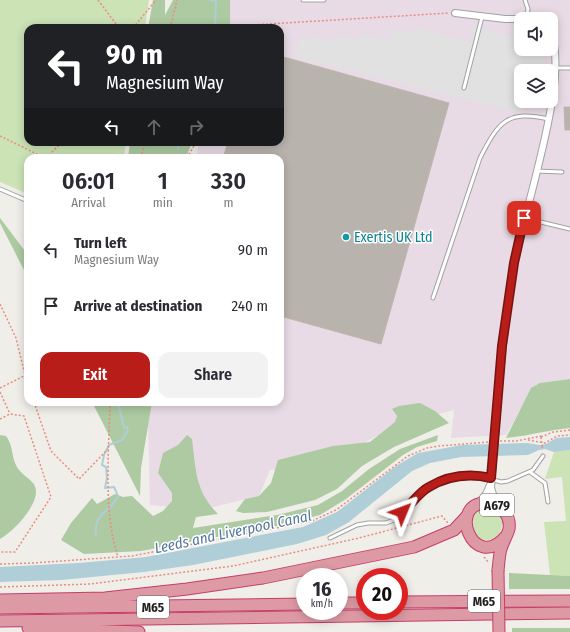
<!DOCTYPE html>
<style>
:root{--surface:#fff;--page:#f2f2f3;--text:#2b2b33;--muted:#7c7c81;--accent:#b81d19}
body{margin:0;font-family:"Fira Sans Condensed",sans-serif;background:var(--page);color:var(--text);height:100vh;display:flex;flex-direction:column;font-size:15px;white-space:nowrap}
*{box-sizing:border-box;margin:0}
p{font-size:13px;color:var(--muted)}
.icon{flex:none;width:22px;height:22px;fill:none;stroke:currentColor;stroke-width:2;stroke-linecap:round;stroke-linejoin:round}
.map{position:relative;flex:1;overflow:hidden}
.side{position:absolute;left:24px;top:154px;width:260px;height:252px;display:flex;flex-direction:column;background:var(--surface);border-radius:12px;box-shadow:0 2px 10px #0003}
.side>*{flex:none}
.hud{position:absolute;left:24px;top:24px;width:260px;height:122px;border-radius:12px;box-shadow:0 2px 10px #0003;background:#202124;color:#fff;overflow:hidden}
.buttons{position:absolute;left:514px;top:12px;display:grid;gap:8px}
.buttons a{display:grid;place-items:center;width:44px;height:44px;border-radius:8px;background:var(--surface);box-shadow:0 2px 10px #0003;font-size:20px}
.speed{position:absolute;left:296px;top:568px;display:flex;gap:8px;font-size:20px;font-weight:700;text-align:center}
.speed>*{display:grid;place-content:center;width:52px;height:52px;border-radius:50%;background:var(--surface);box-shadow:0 2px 10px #0003;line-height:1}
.speed small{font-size:10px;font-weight:400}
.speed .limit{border:6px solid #d22;background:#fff;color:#111}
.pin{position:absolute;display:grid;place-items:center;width:34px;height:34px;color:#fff;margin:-17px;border-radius:8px;box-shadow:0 2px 6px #0006}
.me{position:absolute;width:44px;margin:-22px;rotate:46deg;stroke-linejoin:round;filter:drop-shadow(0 0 3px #0008)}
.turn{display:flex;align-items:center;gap:14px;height:84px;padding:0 16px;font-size:18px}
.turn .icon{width:52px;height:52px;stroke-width:2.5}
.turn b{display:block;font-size:28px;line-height:34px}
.lanes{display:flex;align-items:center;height:38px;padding:0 16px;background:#0003;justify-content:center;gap:20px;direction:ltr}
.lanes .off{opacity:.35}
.eta{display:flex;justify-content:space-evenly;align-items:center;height:68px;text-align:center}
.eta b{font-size:24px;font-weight:600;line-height:28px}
.primary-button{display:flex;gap:8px;margin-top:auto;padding:8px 16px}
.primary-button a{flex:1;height:46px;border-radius:12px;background:var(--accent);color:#fff;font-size:16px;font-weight:600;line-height:46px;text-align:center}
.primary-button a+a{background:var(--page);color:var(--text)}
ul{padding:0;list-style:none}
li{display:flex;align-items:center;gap:12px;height:56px;padding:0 16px}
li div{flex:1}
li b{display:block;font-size:15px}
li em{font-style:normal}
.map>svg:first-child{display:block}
</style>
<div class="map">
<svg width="570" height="632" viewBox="0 0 570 632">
<rect width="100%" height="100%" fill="#f0eee9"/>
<path fill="#e8dbe5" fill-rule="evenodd" d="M230,0h340v379l-30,4 -8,5 -26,47 -55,3 3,-28 -55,14 -80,43 -49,3 -11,26 -58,14 -51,-5 -2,-85 3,-18h129v-244h-84l3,-16h81v-114h-56zM521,19h30v30h-30zM521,71h30v30h-30z"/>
<g fill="#cbe3b5">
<path d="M0,0h149l-4,28h-117v114h98l-2,16h-96v36l-28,-12z"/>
<path d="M570,450v126l-20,-1 -6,-53 22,-1 -4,-44 -17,2 9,-27z"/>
<circle cx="486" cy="524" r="16"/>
</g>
<g fill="#adcaa2">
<path d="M153,0h12v15l8,-15h57v28h-82z"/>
<path d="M130,142h62l-6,16h-58z"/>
<path d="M0,218l28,37v23l-28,-55z"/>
<path d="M570,379v49c-22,2 -42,8 -64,10l25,-50 9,-5z"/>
<path d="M92,402h60l-11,66 -1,28z"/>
<path d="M420,403l15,8 14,12 -55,24 -32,19 -25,23 -22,11 -48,12 -24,1 -7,-2 9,-12 14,-3 12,-13 7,-23 55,-14 37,-4 25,-20 2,-6 -5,-7 7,-3z"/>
<path d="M0,435l6,1c8,11 5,21 11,31 4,7 11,10 16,16 13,16 -20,49 -33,56z"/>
<path d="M187,435l5,4c4,31 3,52 26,75l-22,3 -3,11 84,-13 41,-10 24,-14 27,-22 31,-20 38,-14 -1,6 -20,6 -14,8 -57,44 -26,16 -43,11 -136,25 -57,3 -23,-14 10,-17 21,-25 5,6 18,-10 8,3 9,-1 21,20 10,-5 9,-10v-8l-14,-20 5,-20 15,-8z"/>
<path d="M509,573l61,3v13h-61z"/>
<rect x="512" y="628" width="58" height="4"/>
</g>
<path fill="#e1e1e1" d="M474,26l47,14v9h25l-6,22h-19l1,30 -3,12 -224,-56 5,-20 9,2 1,-4 26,7 2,-7 19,5 2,-7 30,8 3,-12 22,5 2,-6 53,14z"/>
<path fill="#afced8" d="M570,437v13l-16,2 -9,-3 -6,1 -11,5 -67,2 -31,6 -18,8 -63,51 -23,13 -29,9 -104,21 -49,7 -83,8 -61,2v-15l79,-4 67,-6 157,-30 34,-15 59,-46 22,-13 44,-8 65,-2 13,2 6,-1 10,-6z"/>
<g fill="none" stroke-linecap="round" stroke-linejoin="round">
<g stroke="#afced8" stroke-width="2">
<path d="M210,0l6,1 -1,27"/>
<path d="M178,148l1,-6"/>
<path d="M96,536c-3,-24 14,-23 22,-40l-4,-9 -9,1 2,-10 -1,-11 -4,-2 2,-10 5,-10 13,-5 6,-10 -1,-3 -3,1 -6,-26"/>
</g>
</g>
<g fill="#b9b3ae" stroke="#c0b5ad">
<path d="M280,56l169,47 -68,241 -101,-28v-158h-57l5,-16h52z"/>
<path d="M564,107h6v23h-5z"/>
</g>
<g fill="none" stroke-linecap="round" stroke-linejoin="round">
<defs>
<g id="lane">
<path d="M303,0h21"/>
<path d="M525,0l3,9 -2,10"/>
<path d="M557,68h13"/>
<path d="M464,88l18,-71"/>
<path d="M536,171l26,1"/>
<path d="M0,189l28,12"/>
<path d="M524,218l46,11"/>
<path d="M433,298l47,-140c19,-37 27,-48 69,-39"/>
<path d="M530,472l15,11 3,19"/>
<path d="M330,538l27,-13 11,-2h18l8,-3 34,-33 18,-8 18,-4h12l25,7 7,-1 25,-11 10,-14"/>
</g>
<g id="street">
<path d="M455,13l50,6h22"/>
<path d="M495,437c4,-58 9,-115 19,-172 9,-51 56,-188 37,-230"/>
<path d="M493,459l-2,29 5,16"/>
<path d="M478,504l8,-10 4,-9"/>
</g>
<g id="highway">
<path d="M498,570c1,-7 1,-14 3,-21 2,-7 6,-13 8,-20 2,-12 -7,-25 -20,-26 -44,-3 -16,72 17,33"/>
<path d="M0,600l105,-2 82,-9 76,-11 151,-31 40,-17 13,-14"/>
<path d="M399,602l171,-1"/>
<path d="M339,603h26"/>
<path d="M0,608l305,-4"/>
<path d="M0,621l570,-8"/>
<path d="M28,628l111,4"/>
</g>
</defs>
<use href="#lane" stroke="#a2a2a2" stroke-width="5"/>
<use href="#street" stroke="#a2a2a2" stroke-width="8"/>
<use href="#highway" stroke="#c63d69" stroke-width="13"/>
<g stroke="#e98d80" stroke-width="1.5" stroke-dasharray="2 2" stroke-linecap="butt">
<path d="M98,0l21,28"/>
<path d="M133,28l23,-28"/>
<path d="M170,28l7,-28"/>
<path d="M236,28v-2l213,-13"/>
<path d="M0,136l45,22"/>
<path d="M46,158l16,-16"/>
<path d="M141,158l4,-16"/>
<path d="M187,158l9,-16"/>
<path d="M0,304l16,34 12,49"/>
<path d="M0,388l24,-12"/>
<path d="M0,392l10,22"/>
<path d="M34,402l17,49 28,28 29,-30"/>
<path d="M110,402c-1,46 -7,112 8,155"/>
<path d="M0,419l10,-5 14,2 27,81 -36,55h-15"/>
<path d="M541,437l12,-5 17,-2"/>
<path d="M528,440l17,3 12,-7 13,-1"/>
<path d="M500,441h16l26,-5"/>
<path d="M542,446l1,4"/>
<path d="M484,557l5,6"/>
<path d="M0,564l33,-1 99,-7 180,-35 24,-11 72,-54 19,-8 12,-2 50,-4"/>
<path d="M0,587l90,-3 143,-18 126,-28 83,-22 6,7"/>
</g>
<use href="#lane" stroke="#fff" stroke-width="3"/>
<use href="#street" stroke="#fff" stroke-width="6"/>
<use href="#highway" stroke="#dd9aa5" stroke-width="11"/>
<defs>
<path id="street-bridge" d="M493,459l2,-22"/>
<path id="highway-bridge" d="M498,570l1,62"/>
</defs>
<use href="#street-bridge" stroke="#a2a2a2" stroke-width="8" stroke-linecap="butt"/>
<use href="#highway-bridge" stroke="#c63d69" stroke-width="13" stroke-linecap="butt"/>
<path stroke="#e98d80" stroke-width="1.5" stroke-dasharray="2 2" stroke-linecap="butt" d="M541,437l1,9"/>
<use href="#street-bridge" stroke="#fff" stroke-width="6"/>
<use href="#highway-bridge" stroke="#dd9aa5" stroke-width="11"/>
</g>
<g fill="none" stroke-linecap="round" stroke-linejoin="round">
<defs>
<path id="route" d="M402,512c9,-7 17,-20 27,-25 20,-12 40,-14 62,-9l11,-132 12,-83 10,-45"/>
</defs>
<use href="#route" stroke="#781310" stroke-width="10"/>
<use href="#route" stroke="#b81d19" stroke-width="7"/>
</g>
<circle fill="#0f9aa8" stroke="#fff" stroke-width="1.5" cx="346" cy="237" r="4"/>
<g text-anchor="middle" stroke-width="3" stroke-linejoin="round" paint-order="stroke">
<g fill="#fff" stroke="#646464" stroke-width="1">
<rect x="480" y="494" width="34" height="22" rx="3"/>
<rect x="468" y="590" width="32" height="22" rx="3"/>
<rect x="137" y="596" width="32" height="22" rx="3"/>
</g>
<g font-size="13" font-weight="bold" fill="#212121">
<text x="497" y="510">A679</text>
<text x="484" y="606">M65</text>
<text x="153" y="612">M65</text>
</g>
<g font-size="14" fill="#0d838f" stroke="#fff" text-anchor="start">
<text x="354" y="242">Exertis UK Ltd</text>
</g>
<g font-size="15" font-style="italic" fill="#54789e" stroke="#fff">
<text transform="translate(233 532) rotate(-12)" y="5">Leeds and Liverpool Canal</text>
</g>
</g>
</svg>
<div class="buttons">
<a><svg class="icon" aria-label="sound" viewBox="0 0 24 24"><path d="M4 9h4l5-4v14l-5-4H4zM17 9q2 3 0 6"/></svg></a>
<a><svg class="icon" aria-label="layers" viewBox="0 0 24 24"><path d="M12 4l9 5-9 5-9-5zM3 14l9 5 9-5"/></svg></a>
</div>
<div class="speed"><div>16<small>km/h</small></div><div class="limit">20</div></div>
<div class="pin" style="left:524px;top:218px;background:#d93025"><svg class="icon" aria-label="arrive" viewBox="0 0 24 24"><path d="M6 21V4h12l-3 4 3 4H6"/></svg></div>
<svg class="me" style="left:402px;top:512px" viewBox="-20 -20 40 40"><path d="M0-17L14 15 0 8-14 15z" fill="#b81d19" stroke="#fff" stroke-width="4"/></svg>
<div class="hud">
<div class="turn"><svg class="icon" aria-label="left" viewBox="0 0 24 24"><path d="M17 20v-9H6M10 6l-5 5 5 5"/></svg><div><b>90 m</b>Magnesium Way</div></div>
<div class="lanes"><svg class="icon" aria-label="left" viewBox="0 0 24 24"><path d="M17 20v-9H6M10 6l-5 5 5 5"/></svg><svg class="icon off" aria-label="ahead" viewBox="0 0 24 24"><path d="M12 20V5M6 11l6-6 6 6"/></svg><svg class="icon off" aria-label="right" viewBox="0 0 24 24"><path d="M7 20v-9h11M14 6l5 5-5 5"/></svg></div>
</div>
<section class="side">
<div class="eta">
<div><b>06:01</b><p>Arrival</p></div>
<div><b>1</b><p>min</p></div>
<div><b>330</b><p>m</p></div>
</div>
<ul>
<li><svg class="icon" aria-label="left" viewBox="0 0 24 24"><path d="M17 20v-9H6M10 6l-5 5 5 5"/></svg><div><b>Turn left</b><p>Magnesium Way</p></div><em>90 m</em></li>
<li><svg class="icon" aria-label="arrive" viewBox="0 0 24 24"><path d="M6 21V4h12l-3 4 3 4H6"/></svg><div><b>Arrive at destination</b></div><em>240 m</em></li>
</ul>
<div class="primary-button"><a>Exit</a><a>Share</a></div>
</section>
</div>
